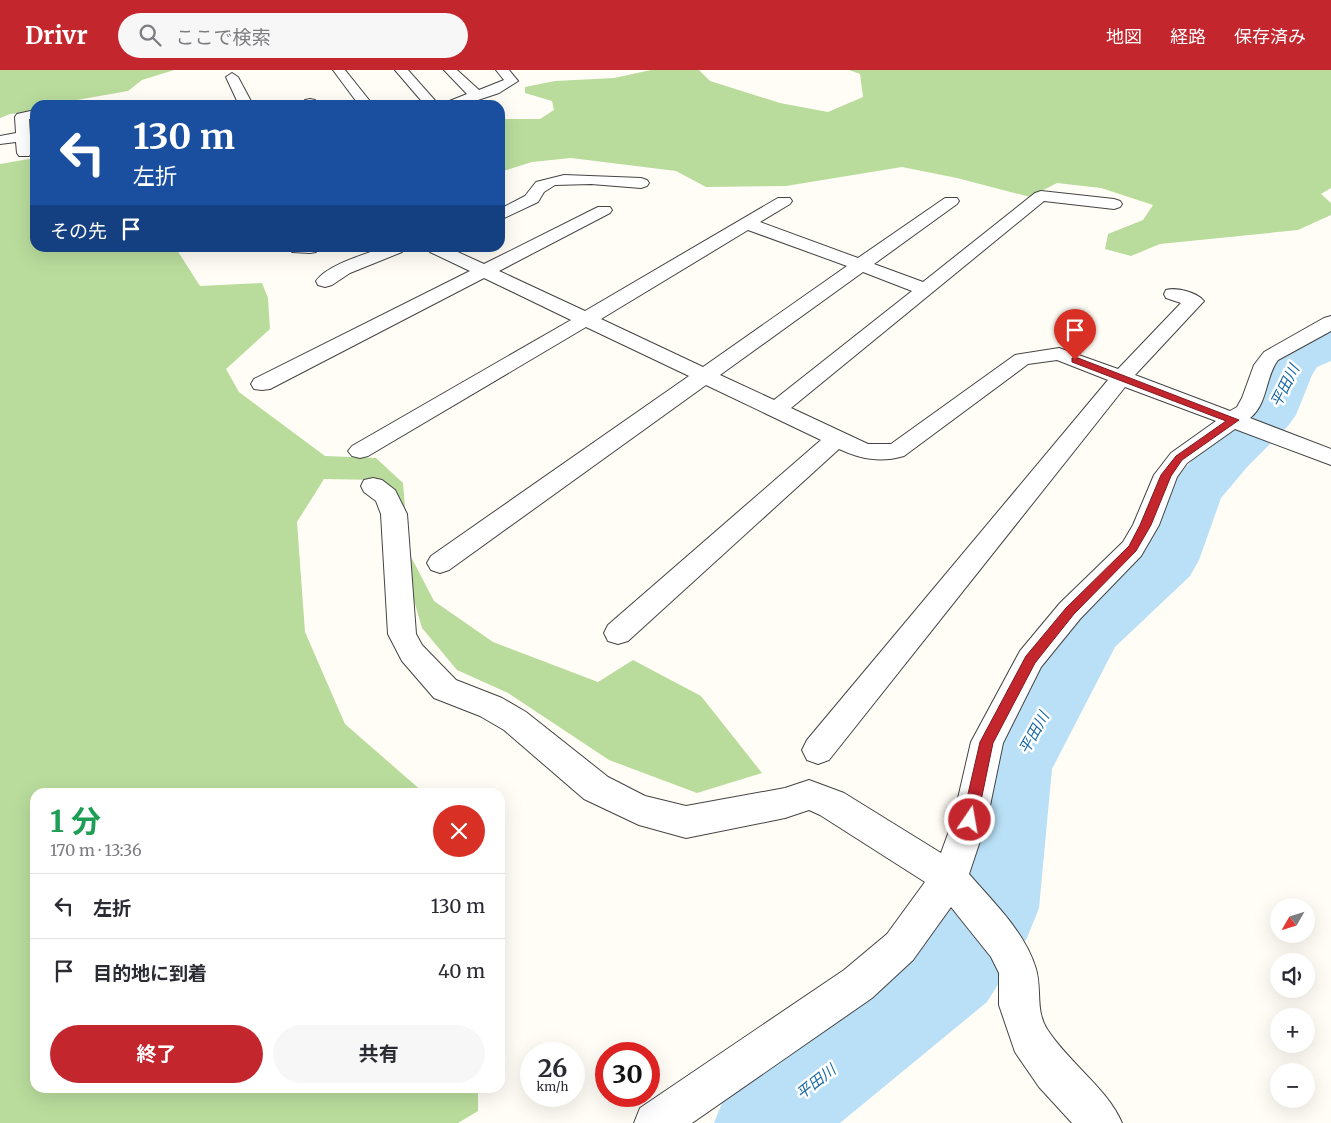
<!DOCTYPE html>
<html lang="ja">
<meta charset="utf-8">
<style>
:root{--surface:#fff;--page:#f7f7f7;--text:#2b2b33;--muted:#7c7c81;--line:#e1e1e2;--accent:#c4262e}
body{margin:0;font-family:Merriweather,"Noto Sans JP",serif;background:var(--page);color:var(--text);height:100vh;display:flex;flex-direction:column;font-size:19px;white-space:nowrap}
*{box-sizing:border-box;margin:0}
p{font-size:16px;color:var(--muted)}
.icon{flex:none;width:28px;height:28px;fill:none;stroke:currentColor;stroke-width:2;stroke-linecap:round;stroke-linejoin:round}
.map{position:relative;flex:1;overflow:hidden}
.side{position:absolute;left:30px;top:718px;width:475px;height:305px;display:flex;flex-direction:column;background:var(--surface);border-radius:15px;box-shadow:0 5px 20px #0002}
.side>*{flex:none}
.hud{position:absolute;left:30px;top:30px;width:475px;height:152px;border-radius:15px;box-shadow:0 5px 20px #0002;background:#1a4fa0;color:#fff;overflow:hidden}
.needle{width:32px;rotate:231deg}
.buttons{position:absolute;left:1270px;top:828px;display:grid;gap:10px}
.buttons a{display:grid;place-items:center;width:45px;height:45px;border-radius:50%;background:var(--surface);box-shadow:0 5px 20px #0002;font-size:25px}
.speed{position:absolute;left:520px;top:972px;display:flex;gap:10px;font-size:25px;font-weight:700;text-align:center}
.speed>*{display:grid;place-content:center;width:65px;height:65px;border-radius:50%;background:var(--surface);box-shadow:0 5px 20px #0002;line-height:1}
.speed small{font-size:12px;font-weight:400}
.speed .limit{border:8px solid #d22;background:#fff;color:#111}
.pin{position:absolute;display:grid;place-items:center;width:42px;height:42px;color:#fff;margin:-51px -21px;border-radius:50% 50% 50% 0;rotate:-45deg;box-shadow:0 0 5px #0007}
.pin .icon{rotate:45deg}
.me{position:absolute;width:55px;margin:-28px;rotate:12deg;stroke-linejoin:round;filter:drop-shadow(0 0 4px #0008)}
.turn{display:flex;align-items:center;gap:18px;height:105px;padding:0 20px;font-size:22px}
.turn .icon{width:65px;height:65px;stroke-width:2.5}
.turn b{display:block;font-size:35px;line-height:42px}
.then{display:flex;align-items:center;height:48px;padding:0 20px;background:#0003;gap:10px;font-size:19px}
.round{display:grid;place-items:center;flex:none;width:52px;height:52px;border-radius:26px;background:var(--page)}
.overview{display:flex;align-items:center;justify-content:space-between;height:85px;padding:0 20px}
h1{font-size:30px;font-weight:700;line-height:38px;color:#1e9e55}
.action{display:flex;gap:10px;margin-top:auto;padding:10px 20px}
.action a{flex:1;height:58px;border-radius:30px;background:var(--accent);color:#fff;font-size:20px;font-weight:700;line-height:58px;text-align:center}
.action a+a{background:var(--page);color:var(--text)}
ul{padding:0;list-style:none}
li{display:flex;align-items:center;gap:15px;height:65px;padding:0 20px;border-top:1px solid var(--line)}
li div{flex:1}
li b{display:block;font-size:19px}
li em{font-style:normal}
header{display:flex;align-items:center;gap:30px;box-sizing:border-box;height:70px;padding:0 25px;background:var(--accent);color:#fff}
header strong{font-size:24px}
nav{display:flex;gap:28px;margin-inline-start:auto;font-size:18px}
.search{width:350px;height:45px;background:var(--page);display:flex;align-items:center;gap:12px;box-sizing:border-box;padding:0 18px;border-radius:28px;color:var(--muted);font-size:19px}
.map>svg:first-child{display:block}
</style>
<header>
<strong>Drivr</strong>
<div class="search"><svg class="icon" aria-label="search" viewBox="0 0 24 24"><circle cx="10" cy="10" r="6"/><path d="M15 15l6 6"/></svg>ここで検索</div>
<nav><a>地図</a><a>経路</a><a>保存済み</a></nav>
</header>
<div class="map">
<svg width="1331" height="1053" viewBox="0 0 1331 1053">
<rect width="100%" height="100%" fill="#fffdf5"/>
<g fill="#b9dc9c">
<path d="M0,0h174l-32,10 -14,11 -57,10 -7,4h-29v7l-25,2 -10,4z"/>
<path d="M651,0h48l11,11 70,22 48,9 35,-15 -3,-23 -11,-4h482v118l-10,6 10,9v12l-33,15 -138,14 -29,12 -26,-7 3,-15 35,-14 10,-15 -52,-17 -44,-5 -27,14 -73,-19 -55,-11 -116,19 -80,1 -30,-16 -105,-13 -39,4 -32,10v-53h40l14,-9 -2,-9 -27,-8v-6l30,-6 59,-3z"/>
<path d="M35,88v90h143l-1,2 23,36 62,-3 6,15 2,31 -44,40 13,23 86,64 51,2 27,25 6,70 25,48 59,41 105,40 35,-22 68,36 61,77 -65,20 -88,-33 -101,-67 -51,-23 -35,-42 -43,-148 -55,-1 -27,43 8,110 40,92 78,68h-388v296h443v23l-20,12h-458v-959z"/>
</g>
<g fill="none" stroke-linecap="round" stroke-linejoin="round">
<path fill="#b9e0f7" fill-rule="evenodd" d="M1331,259v32l-14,6 -5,8 -16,40 -8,11 -40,40 -27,32 -22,62 -9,16 -75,71 -63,122 -13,139 -12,30 -40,64 -147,121h-126l14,-35 197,-148 32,-48 21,-126 10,-24 80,-131 75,-64 24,-55 8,-14 35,-36 38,-34 14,-33 21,-28 31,-14z"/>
<defs>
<g id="minor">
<path d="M333,0h12l28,35h-14z"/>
<path d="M395,0h13l31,35h-14z"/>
<path d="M444,0h13l22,20 25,-10 -8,-10h13l9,11 -19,12 -36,12h-18l2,-3 20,-8z"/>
<path d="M232,3l6,4 15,28h-14l-13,-28z"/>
<path d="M310,29l5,1 3,5h-14l1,-5z"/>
<path d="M35,40v8l-6,1 2,34 -2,3h-10l-2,-3 -1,-11 -16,2v-8l16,-3 -1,-16 2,-3z"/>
<path d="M564,105l77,3 6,2 2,3 -2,3 -6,2 -50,-4 -36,1 -11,7 -6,10 -38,18v-11l25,-13 11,-14z"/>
<path d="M1041,121l73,8 6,2 2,3 -2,3 -6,2 -70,-8 -253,207 77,36h23l124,-89 44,-7 59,21 63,-66 -15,-5 -2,-4 2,-4c10,-3 31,2 38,11l-69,74 95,36 7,-4 5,-9 12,-33 10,-13 60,-34 7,-2v15l-53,29c-13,17 -10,44 -28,58l81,31v16l-96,-36 -48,34 -10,14 -18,48 -18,31 -61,63 -39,48 -38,76 -16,77 -18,54c25,29 56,58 67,95 6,20 -1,41 11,60 21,33 61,60 75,94h-50l-33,-36 -24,-35 -16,-47v-32l-8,-16 -40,-50 -38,53 -41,38 -180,125h-58l6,-15 204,-138 43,-36 38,-52 -105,-67 -11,-5 -24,8 -99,20 -47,-13 -55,-26 -80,-69 -24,-14 -46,-18 -32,-37 -14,-27 -7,-120 -5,-13 -12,-9 -3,-6 3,-6 9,-2 9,2 13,10 12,24 9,120 6,11 34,35 46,18 24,14 82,65 37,19 41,10 99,-18 24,-8 35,13 97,60 12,-33 18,-78 49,-91 40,-48 63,-61 10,-17 21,-50 17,-22 45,-32 -91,-34 -296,373 -11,4 -11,-4 -5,-10 5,-10 301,-360 -51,-20 -29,4 -124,92c-24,7 -43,3 -65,-7l-211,192 -10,3 -10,-3 -4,-8 4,-8 213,-185 -115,-55 -257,185 -9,3 -9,-3 -4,-7 4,-7 258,-180 -103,-49 -218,129 -8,2 -8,-2 -4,-5 4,-5 219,-126 -87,-42 -214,111 -8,1 -8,-1 -3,-5 3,-5 216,-108 -40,-19 -2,-4h21l35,16 114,-57h12l2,3 -2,3 -111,58 86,40 193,-113h12l2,3 -2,3 -30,18 98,36 87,-60h12l2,3 -2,3 -83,60 49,18 112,-89zM748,160l99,36 -144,101 -102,-48zM863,202l49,19 -138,109 -54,-25z"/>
<path d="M289,178h30l-3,4 -6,1 -18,-1z"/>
<path d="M382,178h23l-3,4 -52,21 -18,12 -7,2 -7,-2 -2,-4c11,-16 47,-26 66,-33z"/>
</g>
</defs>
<use href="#minor" stroke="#444" stroke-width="2"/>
<use href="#minor" fill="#fff" fill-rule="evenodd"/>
</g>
<path fill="#c4262e" stroke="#7f191e" d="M1072,288h6l161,62 -57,40 -11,16 -20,49 -15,26 -62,63 -39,49 -42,80 -16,77 -3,4 -4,2 -5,-2 -3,-4 18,-78 46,-86 40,-48 63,-62 11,-21 21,-50 15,-19 50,-35 -154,-59z"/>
<g text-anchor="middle" stroke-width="5" stroke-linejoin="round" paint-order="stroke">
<g font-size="15" font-style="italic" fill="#1768a6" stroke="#fff">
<text transform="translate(1285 316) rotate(-63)" y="5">平田川</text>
<text transform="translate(1034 663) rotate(-61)" y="5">平田川</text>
<text transform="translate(816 1012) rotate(-38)" y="5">平田川</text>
</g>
</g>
</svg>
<div class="buttons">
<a><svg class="needle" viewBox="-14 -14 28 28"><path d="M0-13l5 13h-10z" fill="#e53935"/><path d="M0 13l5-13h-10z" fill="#7c7c81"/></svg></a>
<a><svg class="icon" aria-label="sound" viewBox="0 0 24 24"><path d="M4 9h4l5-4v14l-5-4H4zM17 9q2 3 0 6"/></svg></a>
<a>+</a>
<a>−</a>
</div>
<div class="speed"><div>26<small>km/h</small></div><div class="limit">30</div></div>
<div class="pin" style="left:1075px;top:290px;background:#d93025"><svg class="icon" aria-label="arrive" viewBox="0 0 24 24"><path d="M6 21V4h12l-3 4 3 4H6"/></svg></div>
<svg class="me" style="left:970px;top:750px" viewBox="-20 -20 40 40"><circle r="17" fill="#c4262e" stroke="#fff" stroke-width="3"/><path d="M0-11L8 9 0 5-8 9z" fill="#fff"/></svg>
<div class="hud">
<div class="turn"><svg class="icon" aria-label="left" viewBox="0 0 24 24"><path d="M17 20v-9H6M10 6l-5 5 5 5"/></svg><div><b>130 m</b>左折</div></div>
<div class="then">その先<svg class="icon" aria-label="arrive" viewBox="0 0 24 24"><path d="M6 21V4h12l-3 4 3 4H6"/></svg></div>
</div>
<section class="side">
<div class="overview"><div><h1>1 分</h1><p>170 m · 13:36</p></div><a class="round" style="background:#d93025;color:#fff"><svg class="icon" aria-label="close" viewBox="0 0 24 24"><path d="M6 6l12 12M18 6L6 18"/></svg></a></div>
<ul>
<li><svg class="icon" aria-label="left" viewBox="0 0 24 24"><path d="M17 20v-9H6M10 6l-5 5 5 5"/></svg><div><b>左折</b></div><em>130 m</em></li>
<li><svg class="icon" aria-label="arrive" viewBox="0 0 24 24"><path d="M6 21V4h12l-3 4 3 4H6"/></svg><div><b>目的地に到着</b></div><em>40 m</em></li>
</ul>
<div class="action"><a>終了</a><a>共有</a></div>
</section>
</div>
